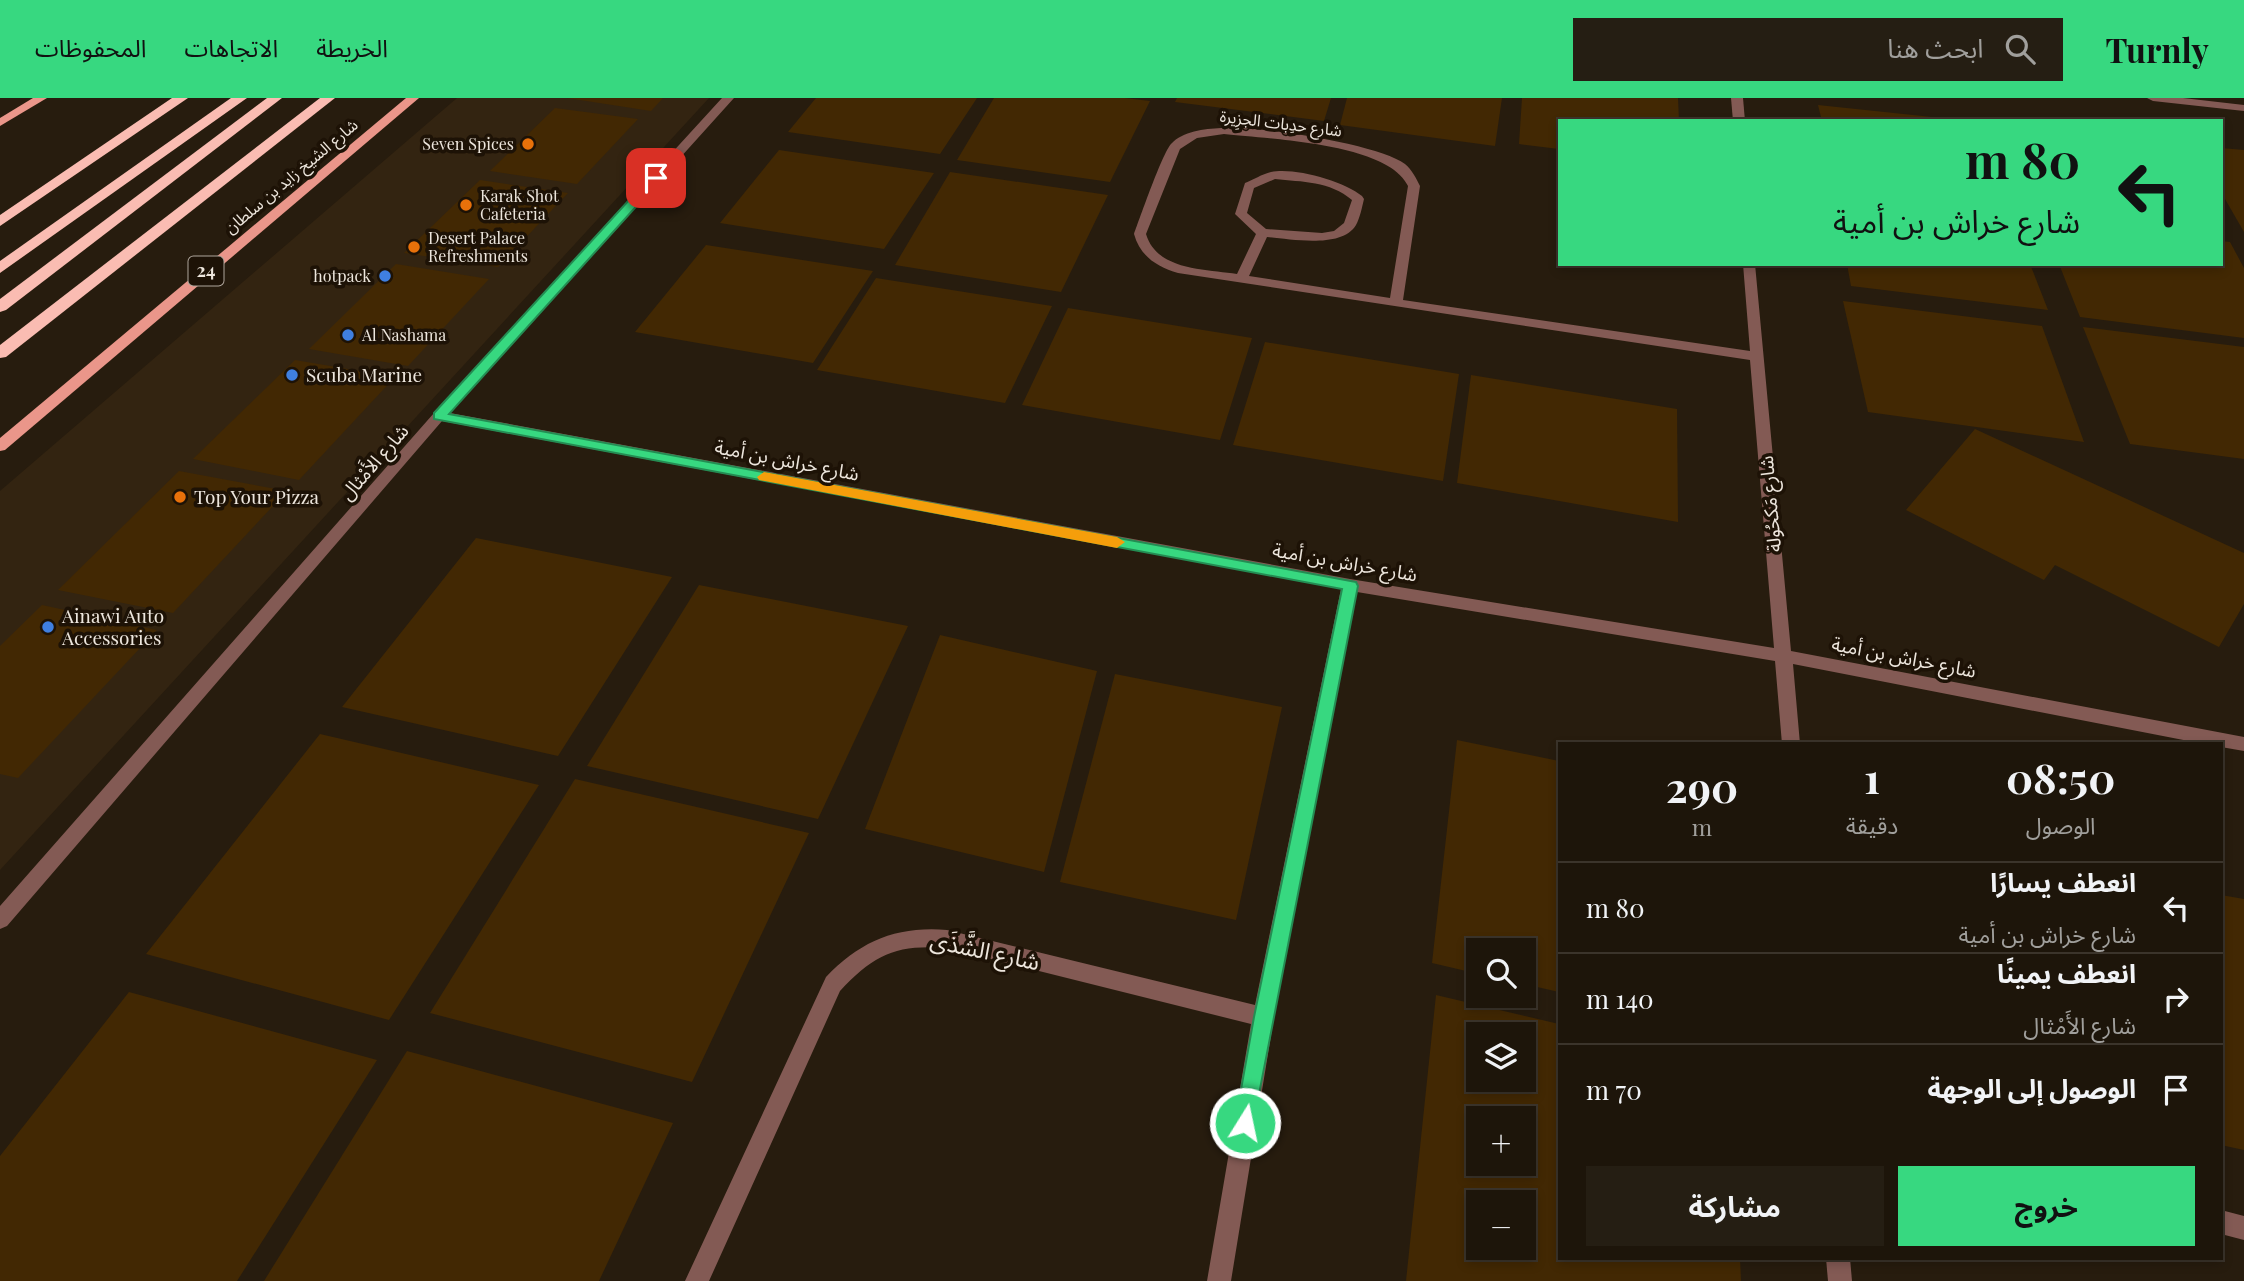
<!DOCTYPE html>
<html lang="ar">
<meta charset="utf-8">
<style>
:root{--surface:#1d150a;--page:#251e13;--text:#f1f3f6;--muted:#a09f9c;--line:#3b342b;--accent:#37d880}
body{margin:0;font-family:"Playfair Display","Noto Sans Arabic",serif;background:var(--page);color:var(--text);direction:rtl;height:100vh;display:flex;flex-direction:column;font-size:26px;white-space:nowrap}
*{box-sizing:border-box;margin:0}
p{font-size:23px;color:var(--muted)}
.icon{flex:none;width:38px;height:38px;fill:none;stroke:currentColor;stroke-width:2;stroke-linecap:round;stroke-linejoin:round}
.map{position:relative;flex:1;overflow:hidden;direction:ltr}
.drawer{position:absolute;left:1558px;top:644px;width:665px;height:518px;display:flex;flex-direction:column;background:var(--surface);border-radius:0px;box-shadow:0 4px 10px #0003,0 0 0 2px var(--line);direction:rtl}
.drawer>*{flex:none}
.hud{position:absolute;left:1558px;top:21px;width:665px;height:147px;border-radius:0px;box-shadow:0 4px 10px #0003,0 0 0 2px var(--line);direction:rtl;background:#37d880;color:#111;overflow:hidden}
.controls{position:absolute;left:1466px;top:840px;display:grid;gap:14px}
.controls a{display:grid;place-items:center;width:70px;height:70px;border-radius:0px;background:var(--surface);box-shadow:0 4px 10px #0003,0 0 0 2px var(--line);font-size:35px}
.pin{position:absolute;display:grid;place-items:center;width:60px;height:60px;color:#fff;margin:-30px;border-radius:14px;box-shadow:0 4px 10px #0006}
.me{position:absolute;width:77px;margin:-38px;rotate:10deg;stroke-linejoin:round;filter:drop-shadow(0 0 5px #0008)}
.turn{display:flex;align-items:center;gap:24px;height:147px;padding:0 28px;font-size:32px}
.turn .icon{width:91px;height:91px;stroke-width:2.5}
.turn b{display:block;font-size:49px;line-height:60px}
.eta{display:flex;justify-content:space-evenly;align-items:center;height:119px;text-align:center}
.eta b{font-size:42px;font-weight:700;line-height:49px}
.cta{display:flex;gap:14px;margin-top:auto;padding:14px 28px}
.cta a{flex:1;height:80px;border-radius:0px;background:var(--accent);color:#111;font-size:28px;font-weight:700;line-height:80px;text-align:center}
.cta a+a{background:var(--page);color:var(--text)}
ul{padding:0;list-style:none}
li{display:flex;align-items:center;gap:21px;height:91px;padding:0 28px;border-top:2px solid var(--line)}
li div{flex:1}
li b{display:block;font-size:26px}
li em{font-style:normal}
header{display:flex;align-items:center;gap:42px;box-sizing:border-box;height:98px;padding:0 35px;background:var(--accent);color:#111}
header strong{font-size:33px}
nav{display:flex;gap:38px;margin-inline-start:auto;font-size:24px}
.search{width:490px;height:63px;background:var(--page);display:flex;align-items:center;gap:18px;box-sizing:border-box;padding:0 24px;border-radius:0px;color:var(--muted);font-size:26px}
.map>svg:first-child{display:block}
</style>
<header>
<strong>Turnly</strong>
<div class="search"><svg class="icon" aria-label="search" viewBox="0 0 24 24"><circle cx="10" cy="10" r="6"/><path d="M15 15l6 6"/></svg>ابحث هنا</div>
<nav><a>الخريطة</a><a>الاتجاهات</a><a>المحفوظات</a></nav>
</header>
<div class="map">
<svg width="2244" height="1183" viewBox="0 0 2244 1183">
<rect width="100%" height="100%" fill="#271c0e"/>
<path fill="#332411" d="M457,0h252l-709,772v-379z"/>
<g fill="#422803" fill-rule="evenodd">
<path d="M567,0h96l-12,13z"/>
<path d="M816,0h161l-37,56 -152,-22z"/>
<path d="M994,0h131l25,3 -40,81 -153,-22z"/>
<path d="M1177,0h154l-7,23 -149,-19z"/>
<path d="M1347,0h155l-7,48 -155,-21z"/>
<path d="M1522,0h156l1,23h-120v28l-40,-5z"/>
<path d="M1818,7l133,14v2h-129z"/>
<path d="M555,10l83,11 -61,65 -87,-13z"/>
<path d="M2221,50l23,2v82l-23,-40z"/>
<path d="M779,52l155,23 -50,76 -164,-26z"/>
<path d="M950,74l158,23 -47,97 -166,-27z"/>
<path d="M480,82l88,13 -70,74 -94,-14z"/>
<path d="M2221,143l9,1 14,26v70l-164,-21 -21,-53h162z"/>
<path d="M706,147l167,26 -60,92 -178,-31z"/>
<path d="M396,166l93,15 -81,87 -99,-17z"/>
<path d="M1847,166h183l18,46 -197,-24z"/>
<path d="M876,180l176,28 -47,97 -188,-33z"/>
<path d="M1843,203l199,25 42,116 -216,-30z"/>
<path d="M1068,210l184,30 -32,102 -198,-35z"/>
<path d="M2083,229l161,20v112l-114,-15z"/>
<path d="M1265,244l194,32 -16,107 -210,-36z"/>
<path d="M295,262l100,17 -96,103 -106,-21z"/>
<path d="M1471,277l206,34 1,113 -221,-39z"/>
<path d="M1975,331l269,124v51l-25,43 -164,-82 -11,15 -138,-70z"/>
<path d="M179,373l108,20 -114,122 -115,-23z"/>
<path d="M476,440l196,39 -114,179 -216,-49z"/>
<path d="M699,487l209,41 -90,193 -231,-53z"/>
<path d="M42,507l115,25 -139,148 -18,-4v-128z"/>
<path d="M940,537l157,36 -53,201 -179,-43z"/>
<path d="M1115,576l167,33 -46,213 -176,-38z"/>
<path d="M320,636l219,51 -150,235 -243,-66z"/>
<path d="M1457,642l102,21v231l-35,-8v-34h-45v24l-47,-11z"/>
<path d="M575,681l234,54 -117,249 -262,-69z"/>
<path d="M2221,797l23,4v251l-23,-5z"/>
<path d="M129,894l248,68 -140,221h-237v-125z"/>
<path d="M1436,897l123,29v234h181l1,23h-335zM1479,936h45v46h-45zM1479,1020h45v46h-45zM1479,1104h45v46h-45z"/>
<path d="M407,953l266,72 -74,158h-335z"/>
</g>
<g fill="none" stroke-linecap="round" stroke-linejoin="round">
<g fill="#835a54" fill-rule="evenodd">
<path d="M722,0h12l-284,315 900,166 424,69 -24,-288 -572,-87c-21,-6 -38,-17 -44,-39 6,-16 28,-80 37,-90 12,-13 33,-15 50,-16 34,-3 157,16 184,36 7,6 11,14 15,22l-17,114 347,51 -7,-87h12l36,387 453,86v14l-23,-4v-3h-17l-411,-80 7,80h-18l-7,-83 -418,-69 -83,425 -43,264h-24l44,-257 -304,-76c-50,-4 -73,6 -107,43l-131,290h-24l141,-304c35,-36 70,-51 121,-47l308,75 86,-416 -899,-168 -435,505 -7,3v-23l434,-493zM1224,36c44,5 164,9 184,52l-18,112 -141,-22 18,-39c23,2 75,12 89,-12 4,-7 6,-18 8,-26l-2,-3c-18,-15 -68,-29 -91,-24 -9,2 -18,8 -26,11l-10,31 21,20 -19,40c-31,-5 -80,-3 -91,-40l34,-85 17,-11zM1275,81c27,3 55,2 77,21l-8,23 -10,8 -12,2 -56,-4 -19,-16 7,-25z"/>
<path d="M1731,0h12l2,23h-12z"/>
<path d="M2147,0h36l61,7v6l-91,-10z"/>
<path d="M2221,1112l23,6v24l-23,-6z"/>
<path d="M1826,1160h24l2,23h-24z"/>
</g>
<g fill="#ea968a" fill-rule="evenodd">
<path d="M33,0h14l-47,28v-8z"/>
<path d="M406,0h13l-414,352 -5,1v-13z"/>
</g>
<g fill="#fabcb2" fill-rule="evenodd">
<path d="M172,0h16l-188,128v-11z"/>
<path d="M231,0h16l-247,175v-12z"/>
<path d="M267,0h15l-276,212 -6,2v-13z"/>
<path d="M320,0h15l-329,259 -6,1v-13z"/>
</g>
</g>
<path fill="#37d880" stroke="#248c53" stroke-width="2" d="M656,76l4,1v5l-211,234 907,168 2,4 -106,544 -7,3 -7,-3 -3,-7 19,-106 88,-428 -908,-170v-6l218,-238z"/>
<path fill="#f59e0b" d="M764,374l353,65 8,5 -8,6 -358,-68 -2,-3z"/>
<g fill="#e8710a" stroke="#1d1206" stroke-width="2.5">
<circle cx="528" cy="46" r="7"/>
<circle cx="466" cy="107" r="7"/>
<circle cx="414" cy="149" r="7"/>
<circle cx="180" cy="399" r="7"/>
</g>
<g fill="#3f7fe0" stroke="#1d1206" stroke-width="2.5">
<circle cx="385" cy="178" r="7"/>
<circle cx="348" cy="237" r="7"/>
<circle cx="292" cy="277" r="7"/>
<circle cx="48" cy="529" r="7"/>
</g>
<g text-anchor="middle" stroke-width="7" stroke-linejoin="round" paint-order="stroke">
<g font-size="16" fill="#ede6dd" stroke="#1d1206">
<text transform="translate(1281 25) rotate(7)" y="6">شارع حدِبات الجزِيرة</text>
<text transform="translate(291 78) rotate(-40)" y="6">شارع الشيخ زايد بن سلطان</text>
</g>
<g font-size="16" fill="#ede6dd" stroke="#1d1206" text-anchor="start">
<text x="514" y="52" text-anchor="end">Seven Spices</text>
<text x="480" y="104">Karak Shot<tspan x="480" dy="18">Cafeteria</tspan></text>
<text x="428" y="146">Desert Palace<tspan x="428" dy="18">Refreshments</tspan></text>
<text x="371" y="184" text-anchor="end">hotpack</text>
<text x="362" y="243">Al Nashama</text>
</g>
<rect fill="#1d1206" stroke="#afa69c" stroke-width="2" x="188.5" y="158.5" width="35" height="29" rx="5"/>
<g font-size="18" font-weight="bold" fill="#ede6dd">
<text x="206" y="179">24</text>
</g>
<g font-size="19" fill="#ede6dd" stroke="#1d1206" text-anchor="start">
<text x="306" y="284">Scuba Marine</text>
<text x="194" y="406">Top Your Pizza</text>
<text x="62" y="525">Ainawi Auto<tspan x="62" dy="22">Accessories</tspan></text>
</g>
<g font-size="19" fill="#ede6dd" stroke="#1d1206">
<text transform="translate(787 362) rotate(11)" y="7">شارع خراش بن أمية</text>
<text transform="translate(374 364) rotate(-49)" y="7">شارع الأَمْثال</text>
<text transform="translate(1770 406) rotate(-95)" y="7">شارع مَكحُولة</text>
<text transform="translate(1345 464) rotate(10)" y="7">شارع خراش بن أمية</text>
<text transform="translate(1904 559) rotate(11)" y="7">شارع خراش بن أمية</text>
</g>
<g font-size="23" fill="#ede6dd" stroke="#1d1206">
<text transform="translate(985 853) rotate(12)" y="8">شارع الشَّذَى</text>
</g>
</g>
</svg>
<div class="controls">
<a><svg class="icon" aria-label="search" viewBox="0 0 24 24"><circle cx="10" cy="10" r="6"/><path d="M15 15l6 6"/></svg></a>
<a><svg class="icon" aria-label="layers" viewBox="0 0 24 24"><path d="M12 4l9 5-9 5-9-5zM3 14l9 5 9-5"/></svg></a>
<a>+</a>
<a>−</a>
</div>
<div class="pin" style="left:656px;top:80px;background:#d93025"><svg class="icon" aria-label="arrive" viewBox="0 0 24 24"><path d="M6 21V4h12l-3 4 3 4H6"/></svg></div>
<svg class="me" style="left:1245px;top:1025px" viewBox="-20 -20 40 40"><circle r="17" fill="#37d880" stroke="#fff" stroke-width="3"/><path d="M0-11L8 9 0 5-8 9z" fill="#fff"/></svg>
<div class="hud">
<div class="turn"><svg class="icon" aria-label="left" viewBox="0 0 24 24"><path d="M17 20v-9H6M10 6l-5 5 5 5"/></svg><div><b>80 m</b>شارع خراش بن أمية</div></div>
</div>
<section class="drawer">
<div class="eta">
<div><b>08:50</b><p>الوصول</p></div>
<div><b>1</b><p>دقيقة</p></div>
<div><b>290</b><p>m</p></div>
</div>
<ul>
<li><svg class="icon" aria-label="left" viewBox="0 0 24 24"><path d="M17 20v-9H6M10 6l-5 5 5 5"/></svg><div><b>انعطف يسارًا</b><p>شارع خراش بن أمية</p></div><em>80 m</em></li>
<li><svg class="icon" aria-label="right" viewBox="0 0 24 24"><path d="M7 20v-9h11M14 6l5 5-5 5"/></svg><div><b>انعطف يمينًا</b><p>شارع الأَمْثال</p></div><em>140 m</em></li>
<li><svg class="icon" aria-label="arrive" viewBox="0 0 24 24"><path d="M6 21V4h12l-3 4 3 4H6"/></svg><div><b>الوصول إلى الوجهة</b></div><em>70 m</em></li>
</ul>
<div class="cta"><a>خروج</a><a>مشاركة</a></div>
</section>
</div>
